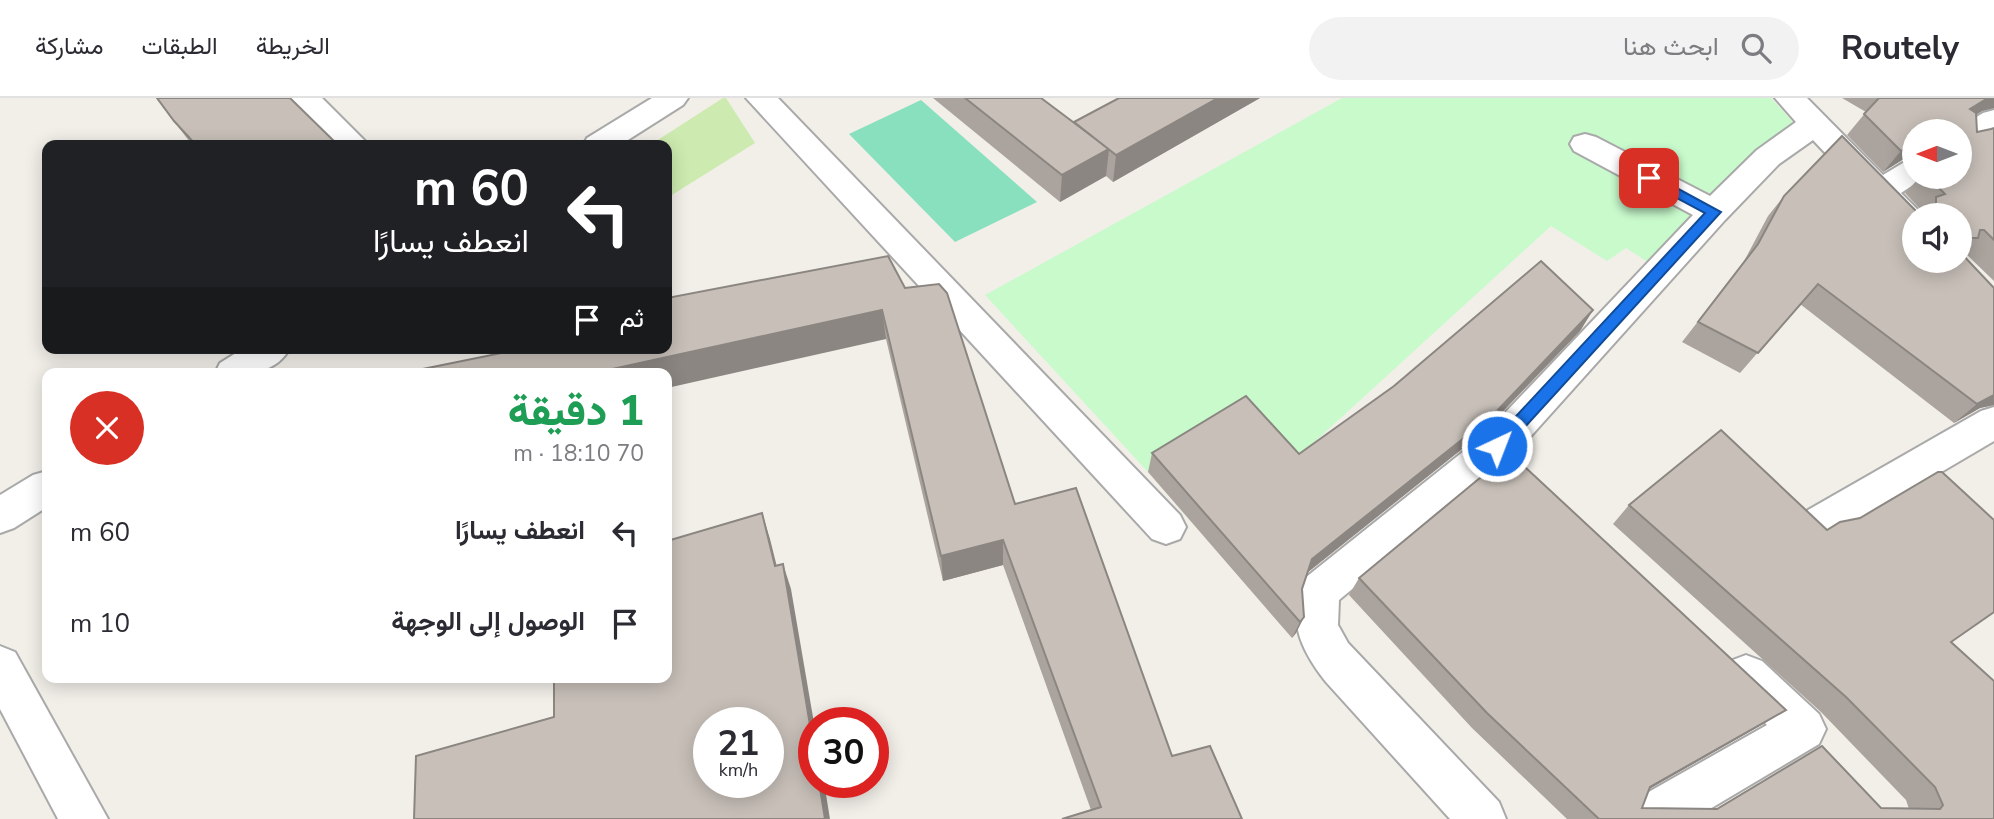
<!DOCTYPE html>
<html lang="ar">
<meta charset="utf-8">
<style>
:root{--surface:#fff;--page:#f2f2f3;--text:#2b2b33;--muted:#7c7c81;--line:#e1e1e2}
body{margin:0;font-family:"Nunito Sans",Vazirmatn,sans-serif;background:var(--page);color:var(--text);direction:rtl;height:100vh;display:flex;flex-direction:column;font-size:26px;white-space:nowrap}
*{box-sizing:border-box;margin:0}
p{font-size:23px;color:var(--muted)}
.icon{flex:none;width:38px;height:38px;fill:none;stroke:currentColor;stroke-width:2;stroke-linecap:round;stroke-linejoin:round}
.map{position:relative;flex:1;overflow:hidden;direction:ltr}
.side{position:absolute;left:42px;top:270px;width:630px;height:315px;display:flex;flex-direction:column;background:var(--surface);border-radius:14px;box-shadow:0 4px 18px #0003;direction:rtl}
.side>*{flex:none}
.banner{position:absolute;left:42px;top:42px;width:630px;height:214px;border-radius:14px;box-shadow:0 4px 18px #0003;direction:rtl;background:#202124;color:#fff;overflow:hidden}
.needle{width:46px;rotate:270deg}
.tools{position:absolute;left:1902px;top:21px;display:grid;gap:14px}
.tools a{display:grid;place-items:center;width:70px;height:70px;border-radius:50%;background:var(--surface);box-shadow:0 4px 18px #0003;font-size:35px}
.speed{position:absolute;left:693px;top:609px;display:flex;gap:14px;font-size:35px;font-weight:700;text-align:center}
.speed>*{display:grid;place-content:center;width:91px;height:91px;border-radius:50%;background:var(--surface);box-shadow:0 4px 18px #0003;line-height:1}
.speed small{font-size:18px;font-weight:400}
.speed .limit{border:10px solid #d22;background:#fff;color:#111}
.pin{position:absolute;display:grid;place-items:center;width:60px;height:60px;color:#fff;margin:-30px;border-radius:14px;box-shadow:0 4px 10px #0006}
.me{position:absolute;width:77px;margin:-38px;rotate:43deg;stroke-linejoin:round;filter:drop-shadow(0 0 5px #0008)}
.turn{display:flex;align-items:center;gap:24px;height:147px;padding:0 28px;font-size:32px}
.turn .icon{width:91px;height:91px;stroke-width:2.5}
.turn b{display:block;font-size:49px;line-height:60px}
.then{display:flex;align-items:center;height:66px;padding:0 28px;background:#0003;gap:14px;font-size:26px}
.round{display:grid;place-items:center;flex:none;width:74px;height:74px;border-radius:37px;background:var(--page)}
.headline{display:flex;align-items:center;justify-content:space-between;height:119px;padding:0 28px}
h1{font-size:42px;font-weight:800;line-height:52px;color:#1e9e55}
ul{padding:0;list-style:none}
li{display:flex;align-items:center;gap:21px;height:91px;padding:0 28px}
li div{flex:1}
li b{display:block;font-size:26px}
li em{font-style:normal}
header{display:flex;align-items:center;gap:42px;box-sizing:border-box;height:98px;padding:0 35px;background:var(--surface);border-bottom:2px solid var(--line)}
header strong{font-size:33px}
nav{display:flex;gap:38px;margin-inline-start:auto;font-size:24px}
.search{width:490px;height:63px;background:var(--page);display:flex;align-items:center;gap:18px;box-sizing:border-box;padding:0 24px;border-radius:38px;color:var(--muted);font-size:26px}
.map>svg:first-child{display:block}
</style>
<header>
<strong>Routely</strong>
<div class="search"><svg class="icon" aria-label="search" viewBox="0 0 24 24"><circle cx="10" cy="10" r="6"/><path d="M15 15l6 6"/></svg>ابحث هنا</div>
<nav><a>الخريطة</a><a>الطبقات</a><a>مشاركة</a></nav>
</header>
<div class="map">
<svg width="1994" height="721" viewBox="0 0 1994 721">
<rect width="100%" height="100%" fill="#f2efe9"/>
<path fill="#cdebb0" d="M723,0h3l29,45 -88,55v-53h-17z"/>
<path fill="#c8facc" d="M1342,0h429l23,25 -71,67 -66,78 -31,-20 -19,13 -56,-35 -264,241 -47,-52 -92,57 -163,-177z"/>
<path fill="#88e0be" d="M921,2l116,102 -82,40 -106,-108z"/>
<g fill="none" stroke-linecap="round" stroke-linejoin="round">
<defs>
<g id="minor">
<path d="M289,0h33l47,47h-33z"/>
<path d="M652,0h36l-5,7 -63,40h-37l4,-7z"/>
<path d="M746,0h32l402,417 6,12 -6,12 -14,5 -14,-5z"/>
<path d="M1775,0h32l76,77 20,-12 11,-3v17h11l-24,16 22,22h-9v22l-12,-3 -89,-94 -34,24 -54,56 -213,237 -173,143 -1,25 10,18 151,159 7,17h-56l-124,-137c-26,-33 -40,-64 -21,-104l179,-143 209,-220 -119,-64 -4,-7 4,-7 11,-3 11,3 114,59 47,-46 39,-28z"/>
<path d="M1994,12v23l-23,15 -11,3v-20h-6l29,-18z"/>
<path d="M244,250h46c-16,29 -46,25 -75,25l5,-10z"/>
<path d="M1994,309v34l-158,93 -14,5 -14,-5 -6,-12 6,-12 173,-99z"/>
<path d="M47,373v36l-33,21 -14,5v-38l33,-20z"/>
<path d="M0,548l15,6 93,167h-50l-58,-110z"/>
<path d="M1746,557l16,6 57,53 7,15 -7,15 -126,75h-69l7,-17 136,-77 -37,-34 -6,-15 6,-15z"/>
</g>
</defs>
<use href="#minor" stroke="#a9a9a9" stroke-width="4"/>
<use href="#minor" fill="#fff" fill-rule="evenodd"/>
</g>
<g fill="#aba49e" fill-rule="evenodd">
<path d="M933,0h108l33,25 45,-25h141l-147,84 -7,-6 -46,26z"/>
<path d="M1842,0h152v10l-12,3 -6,3 1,18 14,-3 3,-1v153l-30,-29 -2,2 32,34v117l-14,3 -26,15 -154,-119 -60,69 -58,-31 60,-77 26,-49 16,-20 135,19 3,-4 -17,-18 15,-16h40v-46h-46v27l-12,2 -19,12 -36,-37 19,-23zM1914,117h46v46z"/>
<path d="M174,23l164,24h-146z"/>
<path d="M888,158l127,248 157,252 70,63 -151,-9 -88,-245 -60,16 -57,-242 -219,9z"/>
<path d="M1593,212l-13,21 -98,102 -175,140 -5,16 2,28 -8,16 -4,5 -144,-166 4,-19 147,1z"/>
<path d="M1629,407l198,25 124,112 43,177h-427l-95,-91 -123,-133 10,-17 427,132 -23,14 -114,65 -7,19 267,1 -3,-9 -85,-88 -208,-188z"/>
</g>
<g fill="#8b8681">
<path d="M1218,0h42l-147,84 3,-27z"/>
<path d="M1988,0h6v10l-12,3 -31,20 19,-22z"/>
<path d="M1914,45v15l-12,2 -19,12 18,-21z"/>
<path d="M1109,51l-3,27 -46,26 2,-27z"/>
<path d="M882,212l4,29 -219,49v-15h-55v-4z"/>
<path d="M1593,212l-13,21 -98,102 -179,143 9,-17z"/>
<path d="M1994,297v10l-14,3 -26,15 23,-19z"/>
<path d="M762,415l8,26 13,52 -8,-25z"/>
<path d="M1003,442v25l-60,16 -2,-25z"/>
<path d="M783,466l8,25 23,134v26z"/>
<path d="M1304,519l-8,16 -4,5 8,-16z"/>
<path d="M1786,612l-23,14 -133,76 20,-13z"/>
<path d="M819,684h5l6,37h-5z"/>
</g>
<g fill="#c7bfb8" stroke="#8b8681" stroke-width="2" fill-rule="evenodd">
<path d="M157,0h133l48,47h-142l-22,-24z"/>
<path d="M965,0h76l68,51 -47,26z"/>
<path d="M1119,0h99l-102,57 -42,-33z"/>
<path d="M1879,0h109l-18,11 6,4 1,19 14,-3 3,-1v112l-10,-10h-4l-2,8h-18v-23h-24v-18l9,-3 -17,-17h32v-46h-46v12l-13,8 -37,-37z"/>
<path d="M1842,38l78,79h-6v46h46v-9l34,36v107l-17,9 -159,-120 -60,69 -60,-31 60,-78 26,-48z"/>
<path d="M888,158l17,32 34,-4 8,9 68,211 61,-16 96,268 38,-10 32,73h-180l39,-12 -98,-267 -62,16 -59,-246 -270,59v4h-209l123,-25h141v-50z"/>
<path d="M1541,163l52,49 -99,104 -182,145 -10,30 2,28 -4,5 -148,-169 94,-57 53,58 95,-68z"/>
<path d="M1721,332l106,100 13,-8 20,-4 78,-46h4l52,48v92l-43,30 43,39v138h-395l-112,-106 -128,-135 151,-125 276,257 -136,77 -8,21 75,1 105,-63 59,62 59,1 3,-4 -8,-18 -89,-90 -217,-192z"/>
<path d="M762,415l13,53 8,-2 31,185v33h5l6,37h-411l2,-63 138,-39v-40h113v-136zM709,625h59v59h-59z"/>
</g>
<path fill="#1a73e8" stroke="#114b97" stroke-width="2" d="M1649,75l72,39 -218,239h-11l-2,-5 2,-4 213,-229 -60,-32v-6z"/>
</svg>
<div class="tools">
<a><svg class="needle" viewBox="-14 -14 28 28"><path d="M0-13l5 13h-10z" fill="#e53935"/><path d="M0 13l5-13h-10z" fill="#7c7c81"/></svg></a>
<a><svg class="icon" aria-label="sound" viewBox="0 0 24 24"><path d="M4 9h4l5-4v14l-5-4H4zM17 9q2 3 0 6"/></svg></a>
</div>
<div class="speed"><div>21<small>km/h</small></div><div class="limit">30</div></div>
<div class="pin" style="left:1649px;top:80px;background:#d93025"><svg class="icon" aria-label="arrive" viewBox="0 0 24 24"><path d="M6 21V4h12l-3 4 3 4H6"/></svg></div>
<svg class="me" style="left:1497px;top:348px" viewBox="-20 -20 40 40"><circle r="17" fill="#1a73e8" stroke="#fff" stroke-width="3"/><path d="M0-11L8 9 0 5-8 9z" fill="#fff"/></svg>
<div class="banner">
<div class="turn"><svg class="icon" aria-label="left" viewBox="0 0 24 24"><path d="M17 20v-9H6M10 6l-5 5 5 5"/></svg><div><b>60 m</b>انعطف يسارًا</div></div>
<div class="then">ثم<svg class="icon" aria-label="arrive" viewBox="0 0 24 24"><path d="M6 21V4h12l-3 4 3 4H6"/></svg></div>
</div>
<section class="side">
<div class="headline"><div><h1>1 دقيقة</h1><p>70 m · 18:10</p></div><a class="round" style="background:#d93025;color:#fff"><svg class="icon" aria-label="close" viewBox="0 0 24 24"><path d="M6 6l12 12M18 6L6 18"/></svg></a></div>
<ul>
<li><svg class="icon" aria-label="left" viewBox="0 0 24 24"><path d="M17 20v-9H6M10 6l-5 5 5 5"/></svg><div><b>انعطف يسارًا</b></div><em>60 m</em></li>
<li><svg class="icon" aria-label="arrive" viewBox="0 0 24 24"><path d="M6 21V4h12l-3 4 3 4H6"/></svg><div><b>الوصول إلى الوجهة</b></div><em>10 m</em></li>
</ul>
</section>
</div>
